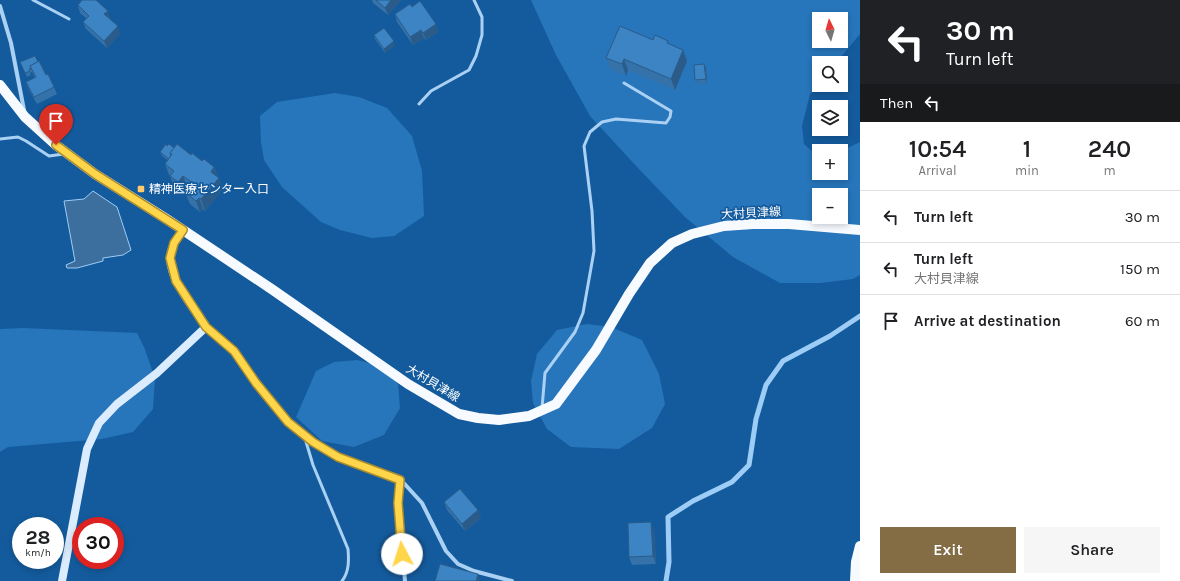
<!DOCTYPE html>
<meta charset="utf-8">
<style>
:root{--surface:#fff;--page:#f6f6f6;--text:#202124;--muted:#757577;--line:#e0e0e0;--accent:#846d45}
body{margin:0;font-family:Karla,"Noto Sans JP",sans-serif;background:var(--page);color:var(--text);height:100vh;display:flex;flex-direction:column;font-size:15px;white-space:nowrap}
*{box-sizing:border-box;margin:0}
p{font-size:13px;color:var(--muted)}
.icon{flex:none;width:22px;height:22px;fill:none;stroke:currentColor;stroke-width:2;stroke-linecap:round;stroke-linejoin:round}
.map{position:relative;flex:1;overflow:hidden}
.details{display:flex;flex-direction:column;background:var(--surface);width:320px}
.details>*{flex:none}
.guide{background:#202124;color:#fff;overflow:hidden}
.needle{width:26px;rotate:355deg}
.controls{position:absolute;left:812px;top:12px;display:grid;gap:8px}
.controls a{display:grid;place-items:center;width:36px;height:36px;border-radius:0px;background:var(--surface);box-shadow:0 2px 6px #0003;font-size:20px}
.speed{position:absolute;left:12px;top:517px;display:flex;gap:8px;font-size:20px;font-weight:700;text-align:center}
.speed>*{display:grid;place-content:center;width:52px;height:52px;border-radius:50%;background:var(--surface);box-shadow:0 2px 6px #0003;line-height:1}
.speed small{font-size:10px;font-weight:400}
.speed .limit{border:6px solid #d22;background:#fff;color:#111}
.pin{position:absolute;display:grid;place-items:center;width:34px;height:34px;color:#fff;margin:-41px -17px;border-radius:50% 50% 50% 0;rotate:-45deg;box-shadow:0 0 4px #0007}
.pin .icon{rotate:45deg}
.me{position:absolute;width:44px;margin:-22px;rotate:355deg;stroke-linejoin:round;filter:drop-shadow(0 0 3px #0008)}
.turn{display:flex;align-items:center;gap:14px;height:84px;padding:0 20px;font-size:18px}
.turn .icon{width:52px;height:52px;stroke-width:2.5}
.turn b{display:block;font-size:28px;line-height:34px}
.then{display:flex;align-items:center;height:38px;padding:0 20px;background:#0003;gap:8px;font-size:15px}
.eta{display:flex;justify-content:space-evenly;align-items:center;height:68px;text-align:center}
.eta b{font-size:24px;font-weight:600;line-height:28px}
.button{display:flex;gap:8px;margin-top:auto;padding:8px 20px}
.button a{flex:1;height:46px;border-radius:0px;background:var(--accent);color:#fff;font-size:16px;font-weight:600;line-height:46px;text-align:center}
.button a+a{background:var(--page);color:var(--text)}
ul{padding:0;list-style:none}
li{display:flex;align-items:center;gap:12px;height:52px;padding:0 20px;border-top:1px solid var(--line)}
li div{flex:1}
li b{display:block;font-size:15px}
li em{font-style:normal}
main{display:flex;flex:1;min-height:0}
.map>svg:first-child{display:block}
</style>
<main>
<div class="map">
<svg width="860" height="581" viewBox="0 0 860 581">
<rect width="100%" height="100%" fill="#145b9d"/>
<g fill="#2775bb" fill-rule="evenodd">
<path d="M531,0h329v34l-24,29h-17v21l-9,10 -8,32 2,18 15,13v16h22v-22l19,-9v133l-7,4 -32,4h-41l-47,-26 -48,-40 -48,-50 -47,-51 -34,-61zM819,19h22v22h-22zM819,195h22v22h-22z"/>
<path d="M335,93l24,4 28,11 25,28 10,35 2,45 -30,20 -22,2 -32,-8 -19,-8 -39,-35 -18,-27 -3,-18 -1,-26 17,-14z"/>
<path d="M587,324l24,3 31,13 17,34 6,30 -13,24 -33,21 -48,-2 -24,-18 -14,-26 -2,-22 6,-27 20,-24z"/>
<path d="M23,328l114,5 7,14 11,31 -2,31 -20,23 -31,7 -94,8 -8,5v-123z"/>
<path d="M357,360l28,7 13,17 2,24 -16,27 -30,12 -32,-6 -26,-24 20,-46 18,-9z"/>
</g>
<path fill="#3c6e9e" stroke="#9dcdf6" d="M93,191l24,16 14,43 -8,5 -20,3v3l-26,7h-10l-1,-3 9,-4 -11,-60 20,-2z"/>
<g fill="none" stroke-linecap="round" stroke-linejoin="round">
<path stroke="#9dcdf6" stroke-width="5" d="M666,581l3,-19 -1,-45 25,-16 39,-19 17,-17 7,-46 10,-34 17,-24 47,-25 30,-20"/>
<g stroke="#aad1f4" stroke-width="3">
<path d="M33,0l36,19"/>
<path d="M419,104l12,-13 38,-21 7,-14 6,-21v-18l-8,-17"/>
<path d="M0,139l18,-2 8,4 23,15 15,-2"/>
<path d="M542,408l3,-35 30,-41 8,-19 11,-62 -2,-40 -8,-65 6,-14 12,-10 14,-3 50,4 4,-6 1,-6 -47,-28"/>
<path d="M304,435l9,30 35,84c1,12 1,23 -6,32"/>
</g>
<g stroke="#aad1f4" stroke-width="4">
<path d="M0,6l11,37 13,67"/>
<path d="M206,327l28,24 22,32 32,39 25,20 25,15 63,23 21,23 24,48 12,13 16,7 38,10"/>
<path d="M401,480l-3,23 7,78"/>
</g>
<path stroke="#daecfd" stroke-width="8" d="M62,581l25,-132 12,-26 18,-19 40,-31 49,-46c-13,-20 -35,-45 -36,-69 0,-10 7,-20 13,-28"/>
<g stroke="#f7fbff" stroke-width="10">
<path d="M0,85l25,32 31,28 39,29 70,44 108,72 135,94 51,30 19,4 21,2 30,-4 27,-12 40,-54 33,-56 21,-31 22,-20 20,-9 32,-8 29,-2h36l71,6"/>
<path d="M855,581l1,-19 4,-16"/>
</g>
</g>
<g fill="#3472a9">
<path d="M372,0h29l-13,15 -15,-12z"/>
<path d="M78,5l32,13v1l10,15 -13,14 -21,-19 -3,-7 3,-4 -6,-5z"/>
<path d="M412,7l26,25 -12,8 -2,-2 -11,7 -16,-23 -2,-8z"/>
<path d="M374,35l21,10 -10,8 -10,-14z"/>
<path d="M653,40l15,1 1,3 18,17 -12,29 -47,-20 -2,6 -16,-7 -4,-11z"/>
<path d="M38,62l8,13 8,12 3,7 -20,10 -8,-14 -3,-8 9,-4 -3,-6 -2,1 1,2 -4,2 -5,-11z"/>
<path d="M706,68l1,15 -10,1 -2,-4z"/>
<path d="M167,146l24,9 23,12 9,22 -18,22 -2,-2 -3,3 -10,-8 -5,-12 4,-4 -2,-1 -5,6 -8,-6 -4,-11 -1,-1 -4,-11 2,-4 -5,-4 -2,-4z"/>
<path d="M444,502l37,16 -16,13 -18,-21z"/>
<path d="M654,530l2,34 -24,1 -3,-8z"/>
</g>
<g fill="#2b5c89">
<path d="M391,0h10l-13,15 -3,-7z"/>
<path d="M108,11l2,7 -3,4 -3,-8z"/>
<path d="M436,24l2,8 -12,8 -3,-7z"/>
<path d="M118,26l2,8 -13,14 -3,-7z"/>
<path d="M421,30l3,8 -11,7 -3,-8z"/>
<path d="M394,41l1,4 -10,8 -1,-4z"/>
<path d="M683,50l4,11 -12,29 -4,-11z"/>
<path d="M624,59l4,11 -2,6 -4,-12z"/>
<path d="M704,64l2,4 1,15 -1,-4z"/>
<path d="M214,167l9,22 -18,22 -4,-12 10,-27z"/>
<path d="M183,176l4,11 -5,6 -4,-11z"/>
<path d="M199,198l4,11 -3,3 -4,-11z"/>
<path d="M478,510l3,8 -16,13 -3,-7z"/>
<path d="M651,522l3,8 2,34 -3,-8z"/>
<path d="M478,574l2,7h-4z"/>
</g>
<g fill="#3d84c4" stroke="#2b5c89">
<path d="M82,0h14l12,11 -4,3 14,12 -14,15 -21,-19 6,-6 -11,-11z"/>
<path d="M376,0h15l-6,8z"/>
<path d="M420,1l16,23 -13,9 -2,-3 -11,7 -15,-23 15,-10 2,3z"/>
<path d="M620,26l33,14 2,-5 13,6 -1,2 16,7 -12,29 -47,-20 -2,5 -16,-6z"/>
<path d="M384,28l10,13 -10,8 -10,-14z"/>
<path d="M35,56l3,6 -8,4 1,2 -2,1 1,2 -5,2 -5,-11z"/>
<path d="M39,61l7,14 2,-1 6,13 -20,10 -8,-15 10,-5 -6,-11z"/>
<path d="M704,64l2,15 -11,1 -1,-15z"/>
<path d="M166,144l1,2 2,-2 5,4 -4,5 1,2 -2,4 -9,-7z"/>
<path d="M177,144l14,11 1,-2 10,8 2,-2 10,8 -3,5 8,6 -18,21 -2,-1 -3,3 -11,-9 8,-9 -10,-7 -5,6 -8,-6 4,-5 -9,-7 7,-10 -2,-1z"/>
<path d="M460,489l18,21 -16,14 -18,-22z"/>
<path d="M651,522l2,34 -24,1 -1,-34z"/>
<path d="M440,564l38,10 -2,7h-41z"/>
</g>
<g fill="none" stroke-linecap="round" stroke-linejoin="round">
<defs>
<path id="route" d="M56,145l39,29 88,56 -9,13 -4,15 6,23 30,46 28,24 22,32 32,39 25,20 25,15 62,23 -2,23 4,51"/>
</defs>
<use href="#route" stroke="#a68a30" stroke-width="10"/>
<use href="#route" stroke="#ffd54a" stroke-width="7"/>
</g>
<rect fill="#ffc96d" stroke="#145b9d" stroke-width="1.5" x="137" y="185" width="8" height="8" rx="2"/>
<g text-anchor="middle" stroke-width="3.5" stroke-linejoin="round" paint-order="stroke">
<g font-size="12" fill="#fff" stroke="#145b9d" text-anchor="start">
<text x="149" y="193">精神医療センター入口</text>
</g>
<g font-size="12" fill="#fff" stroke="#145b9d">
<text transform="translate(751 213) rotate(-3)" y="4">大村貝津線</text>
<text transform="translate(433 383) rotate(31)" y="4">大村貝津線</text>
</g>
</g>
</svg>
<div class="controls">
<a><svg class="needle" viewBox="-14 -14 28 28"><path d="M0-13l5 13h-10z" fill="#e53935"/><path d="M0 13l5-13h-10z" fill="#757577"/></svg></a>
<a><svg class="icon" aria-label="search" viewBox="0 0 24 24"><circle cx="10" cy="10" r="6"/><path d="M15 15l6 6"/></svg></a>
<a><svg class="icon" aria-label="layers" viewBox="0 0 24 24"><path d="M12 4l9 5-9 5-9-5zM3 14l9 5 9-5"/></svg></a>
<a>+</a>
<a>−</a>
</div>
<div class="speed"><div>28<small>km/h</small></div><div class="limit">30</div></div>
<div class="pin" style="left:56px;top:145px;background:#d93025"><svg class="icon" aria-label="arrive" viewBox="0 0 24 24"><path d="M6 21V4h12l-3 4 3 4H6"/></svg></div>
<svg class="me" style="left:402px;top:554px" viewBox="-20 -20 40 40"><circle r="19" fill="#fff"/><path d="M0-13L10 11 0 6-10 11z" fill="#ffd54a"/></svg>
</div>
<section class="details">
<div class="guide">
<div class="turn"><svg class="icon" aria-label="left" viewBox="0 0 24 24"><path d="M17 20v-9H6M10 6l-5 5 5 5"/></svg><div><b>30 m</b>Turn left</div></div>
<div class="then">Then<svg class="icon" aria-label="left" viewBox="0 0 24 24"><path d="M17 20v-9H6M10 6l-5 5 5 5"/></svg></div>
</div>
<div class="eta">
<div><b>10:54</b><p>Arrival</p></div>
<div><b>1</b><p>min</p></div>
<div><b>240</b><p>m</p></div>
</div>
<ul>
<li><svg class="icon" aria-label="left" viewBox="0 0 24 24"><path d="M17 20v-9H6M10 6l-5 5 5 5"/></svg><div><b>Turn left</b></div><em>30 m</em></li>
<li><svg class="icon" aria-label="left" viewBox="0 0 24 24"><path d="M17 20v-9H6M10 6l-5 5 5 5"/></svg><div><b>Turn left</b><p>大村貝津線</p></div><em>150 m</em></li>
<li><svg class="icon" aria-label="arrive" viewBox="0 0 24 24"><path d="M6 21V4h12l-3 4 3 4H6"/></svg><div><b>Arrive at destination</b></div><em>60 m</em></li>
</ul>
<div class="button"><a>Exit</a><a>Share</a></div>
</section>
</main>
